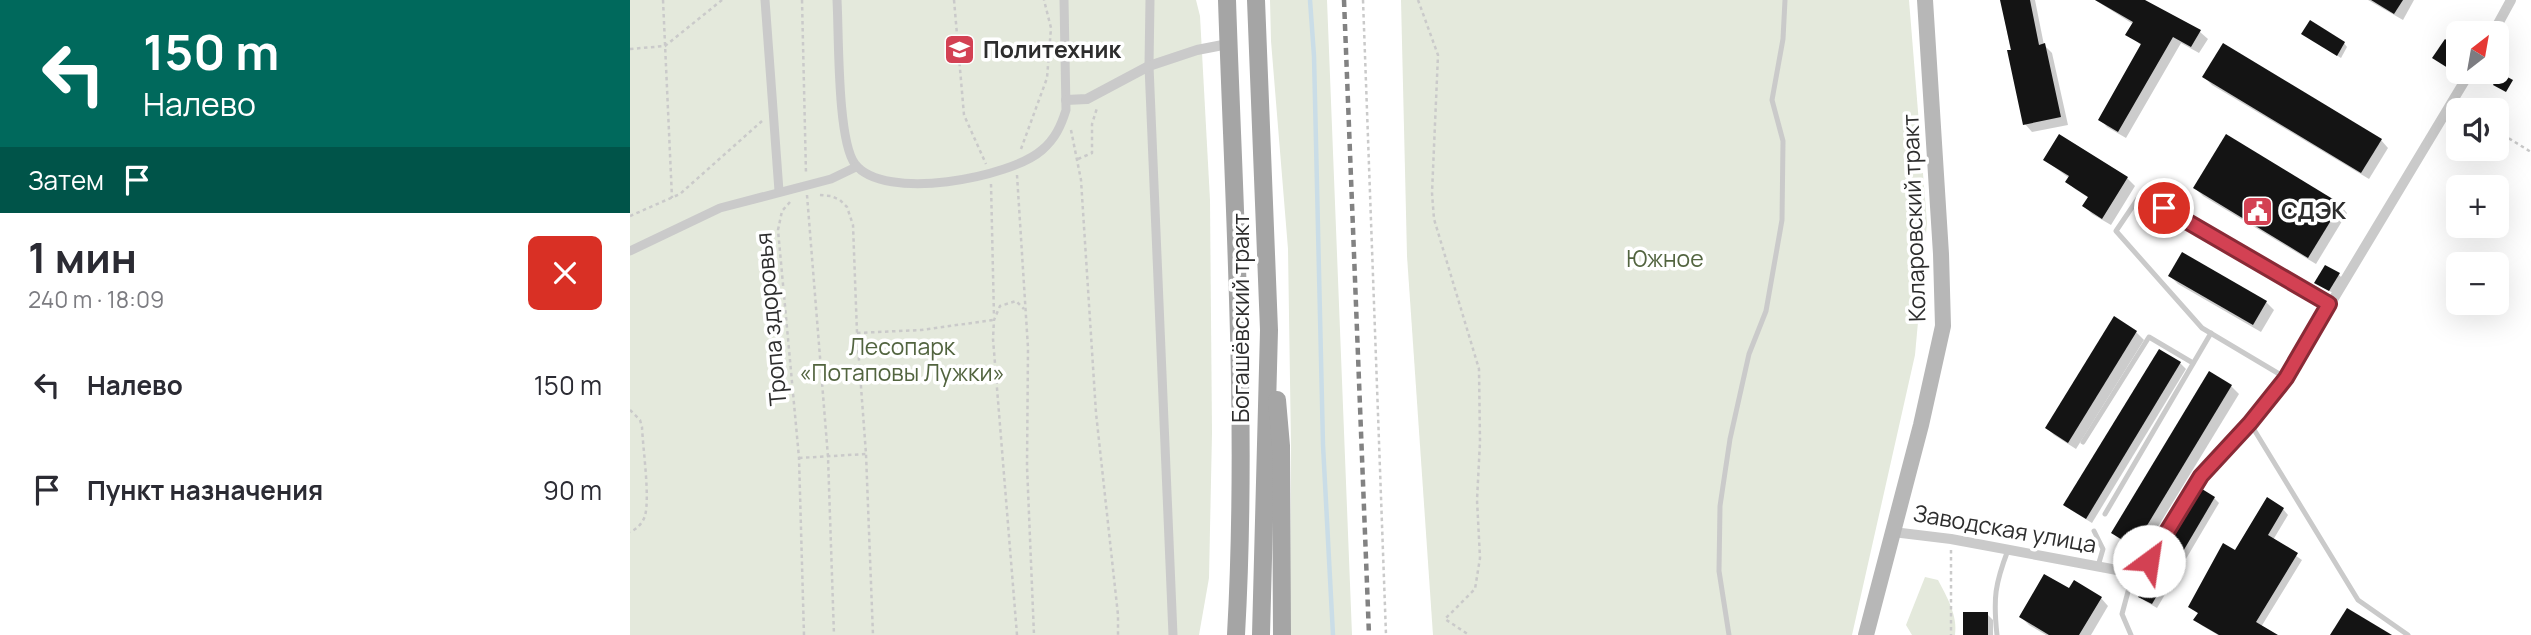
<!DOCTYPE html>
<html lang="ru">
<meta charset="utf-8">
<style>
:root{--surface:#fff;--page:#f2f2f3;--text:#2b2b33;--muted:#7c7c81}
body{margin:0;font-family:Manrope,sans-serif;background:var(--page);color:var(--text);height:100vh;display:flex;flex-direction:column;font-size:26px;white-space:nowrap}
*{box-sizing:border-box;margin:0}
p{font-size:23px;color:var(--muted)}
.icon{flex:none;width:38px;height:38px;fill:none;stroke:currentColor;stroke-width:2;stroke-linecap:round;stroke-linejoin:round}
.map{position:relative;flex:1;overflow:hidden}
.panel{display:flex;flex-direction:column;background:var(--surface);width:630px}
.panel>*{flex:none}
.guide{background:#00695c;color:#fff;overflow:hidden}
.needle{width:46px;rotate:31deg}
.buttons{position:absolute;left:1816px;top:21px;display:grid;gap:14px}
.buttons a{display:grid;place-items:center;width:63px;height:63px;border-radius:10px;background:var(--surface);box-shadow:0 7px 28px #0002;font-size:35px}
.pin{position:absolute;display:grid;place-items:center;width:60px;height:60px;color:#fff;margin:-30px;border:4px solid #fff;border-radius:50%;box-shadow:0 2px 7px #0007}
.me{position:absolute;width:77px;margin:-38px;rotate:31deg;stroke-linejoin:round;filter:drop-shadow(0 0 5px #0008)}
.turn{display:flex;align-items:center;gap:24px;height:147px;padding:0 28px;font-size:32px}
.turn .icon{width:91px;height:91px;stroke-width:2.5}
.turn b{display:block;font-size:49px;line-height:60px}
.then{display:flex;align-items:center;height:66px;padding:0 28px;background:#0003;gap:14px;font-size:26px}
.round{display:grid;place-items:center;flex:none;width:74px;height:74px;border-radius:10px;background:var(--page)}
.headline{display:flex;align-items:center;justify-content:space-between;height:119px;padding:0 28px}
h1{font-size:42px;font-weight:700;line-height:52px}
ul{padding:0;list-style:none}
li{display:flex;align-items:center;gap:21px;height:105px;padding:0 28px}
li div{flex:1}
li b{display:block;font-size:26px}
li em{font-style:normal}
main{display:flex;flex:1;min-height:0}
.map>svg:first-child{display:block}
</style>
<main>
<section class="panel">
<div class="guide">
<div class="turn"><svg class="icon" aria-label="left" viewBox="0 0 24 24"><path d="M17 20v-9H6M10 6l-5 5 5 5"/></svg><div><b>150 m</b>Налево</div></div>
<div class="then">Затем<svg class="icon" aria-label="arrive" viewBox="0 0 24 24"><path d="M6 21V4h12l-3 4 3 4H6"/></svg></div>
</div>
<div class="headline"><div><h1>1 мин</h1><p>240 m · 18:09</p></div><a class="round" style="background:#d93025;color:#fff"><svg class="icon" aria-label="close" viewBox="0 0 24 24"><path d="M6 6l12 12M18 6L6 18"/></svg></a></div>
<ul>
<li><svg class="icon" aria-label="left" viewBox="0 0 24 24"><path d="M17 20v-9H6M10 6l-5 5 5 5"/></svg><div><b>Налево</b></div><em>150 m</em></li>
<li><svg class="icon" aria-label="arrive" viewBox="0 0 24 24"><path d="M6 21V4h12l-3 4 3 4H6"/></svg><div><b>Пункт назначения</b></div><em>90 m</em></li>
</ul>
</section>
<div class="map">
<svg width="1901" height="635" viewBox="0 0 1901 635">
<rect width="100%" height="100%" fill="#fff"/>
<g fill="#e4e9dc">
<path d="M0,0h566l4,16 10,184 2,233 -3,145 -10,57h-569z"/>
<path d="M640,0h57l25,635h-62l1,-189 -3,-197 -17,-208z"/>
<path d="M771,0h508l18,223 -12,132 -63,280h-419l-26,-379z"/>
<path d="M1295,577l13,3c9,17 20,36 17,55h-43l-6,-10z"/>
</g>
<g fill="#0003">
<path d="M1371,0h34l9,45 8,8 16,72 -36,7 -7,-8z"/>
<path d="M1465,0h48l57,32 8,7 -9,14 -18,-10 -55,95 -19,-11 -7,-8 42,-73 -14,-12 5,-10z"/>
<path d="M1738,0h46l-11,20z"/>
<path d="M1677,37l37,6 3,4 -6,11z"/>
<path d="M1574,77l177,63 7,8 -19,31 -157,-94z"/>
<path d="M1430,137l67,41 8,8 -24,39 -19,-11 -8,-8 5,-8 -14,-9 -8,-7 2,-4 -24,-18z"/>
<path d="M1565,188l145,17 7,8 -31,51 -113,-68z"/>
<path d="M1709,275l3,3 -9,15 -13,-7z"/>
<path d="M1540,276l96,26 8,8 -13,22 -83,-48z"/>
<path d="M1506,332l8,8 -68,109 -22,-14 -7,-7z"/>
<path d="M1550,363l6,6 -94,154 -21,-13 -5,-5z"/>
<path d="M1601,386l8,8 -97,159 -21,-13 -8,-7z"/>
<path d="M1584,498l5,5 -62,105 -12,-7 -5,-5z"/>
<path d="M1653,509l5,6 -15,25 29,20 -41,67 12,8h-55l-17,-10 -5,-6 3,-5 -9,-7 46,-54z"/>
<path d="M1440,591l31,7 7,8 -17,29h-45l-17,-10 -8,-8z"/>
<path d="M1357,614l6,6v15h-29z"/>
</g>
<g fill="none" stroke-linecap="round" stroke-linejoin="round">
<path stroke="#cadde7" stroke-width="4.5" d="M680,0l4,56 9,389 10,190"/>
</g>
<g fill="#141414">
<path d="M1370,0h30l9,45 6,-2 16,74 -38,8 -16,-75h4z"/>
<path d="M1465,0h50l56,30 -10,17 -18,-10 -55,95 -20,-12 43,-76 -16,-9 8,-13z"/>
<path d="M1741,0h32l-9,14z"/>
<path d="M1680,20l35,22 -8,14 -36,-22z"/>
<path d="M1815,39l14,10v26l-27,-17z"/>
<path d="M1593,43l159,96 -21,34 -159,-96z"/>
<path d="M1870,73l13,7 -7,12 -13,-7z"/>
<path d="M1429,134l69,43 -26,42 -20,-13 6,-9 -23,-15 4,-6 -26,-16z"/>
<path d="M1596,134l115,70 -33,54 -115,-70z"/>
<path d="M1552,252l85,49 -14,24 -85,-49z"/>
<path d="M1695,265l15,8 -11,18 -15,-8z"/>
<path d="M1484,316l23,15 -69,112 -23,-15z"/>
<path d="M1529,349l22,13 -95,157 -23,-14z"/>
<path d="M1579,371l23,14 -98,162 -23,-14z"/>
<path d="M1572,489l13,8 -63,107 -14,-7z"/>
<path d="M1637,497l17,11 -16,27 30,18 -42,69 22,13h-59l-26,-15 5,-7 -10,-6 35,-64 12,7z"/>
<path d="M1414,574l25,14 5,-8 28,17 -23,38h-30l-30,-18z"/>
<path d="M1717,608l45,27h-62z"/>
<rect x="1333" y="612" width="25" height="23"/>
</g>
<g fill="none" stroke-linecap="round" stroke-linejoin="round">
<g stroke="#cacaca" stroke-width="2.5" stroke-dasharray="3.5 3.5" stroke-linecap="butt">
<path d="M33,0l9,198"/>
<path d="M172,0l4,174"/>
<path d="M324,0l10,115 22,49"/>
<path d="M733,0l23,635"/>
<path d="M788,0l20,55 -6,138 2,26 45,150 1,73 -3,58 3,58 -5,31 -30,30 24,16"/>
<path d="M0,49l35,-3 57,-46"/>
<path d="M441,130l10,50 15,233 22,202v20"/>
<path d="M1867,131l34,21"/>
<path d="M391,149l26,-71 4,-50 -7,-28"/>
<path d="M448,159l14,-6v-29l5,-16"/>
<path d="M387,175l11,173 -1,118 7,169"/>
<path d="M361,184l3,133"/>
<path d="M177,195l21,262 6,178"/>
<path d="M190,195l11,1 9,4 7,7 6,18 4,108 9,121 7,181"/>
<path d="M160,202l-8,9 -4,19 21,228 5,177"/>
<path d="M0,216l50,-22 82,-73"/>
<path d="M227,333l64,-3 72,-10"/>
<path d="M0,410l10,10 2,7c1,23 8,69 3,89 -3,8 -8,13 -15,16"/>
<path d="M169,458l67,-4"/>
<path d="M1321,550v85"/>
<path d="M387,635l-24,-296 1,-19 6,-14 16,-5 8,8"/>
</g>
<g stroke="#cacaca" stroke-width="5">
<path d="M1656,378l-84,-50 -86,-97 25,-37 188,110"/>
<path d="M1620,423l108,177 50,35"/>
<path d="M1453,442l66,-105 44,26"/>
<path d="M1475,514l106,-181"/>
<path d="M1464,531l9,18 -5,17"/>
<path d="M1099,635l-10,-64 1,-65 10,-67 19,-85 17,-43 16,-91 1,-79 -11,-41 11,-61 2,-39"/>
<path d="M1367,635c-4,-37 -2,-51 11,-85"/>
<path d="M1501,635l-9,-21 11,-41"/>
</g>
<g stroke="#cacaca" stroke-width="9">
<path d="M135,0l14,191"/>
<path d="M207,0c2,34 0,140 18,164 29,38 155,14 187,-14 13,-11 19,-24 24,-40l-2,-110"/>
<path d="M520,0l-1,66 24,569"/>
<path d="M0,251l90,-43 111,-29 25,-12"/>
</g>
<g stroke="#cacaca" stroke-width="10">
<path d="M1863,33l18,-33"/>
<path d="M436,100l21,-1 62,-33 48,-16 31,-6"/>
<path d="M1263,532l58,7 182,34 16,-12 52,-85 49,-53 36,-45 184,-306"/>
</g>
<path stroke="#b7b7b7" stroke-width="16" d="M1236,635l55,-210 22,-99 -2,-72 -16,-254"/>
<g stroke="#a5a5a5" stroke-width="18">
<path d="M597,0c7,211 21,423 9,635"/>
<path d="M626,0l13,330 -8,305"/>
<path d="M647,400l4,46 1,189"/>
</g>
<path stroke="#828282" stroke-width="4.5" stroke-dasharray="7 5" stroke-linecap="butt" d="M714,0l25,635"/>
</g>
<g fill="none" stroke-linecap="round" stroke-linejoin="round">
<defs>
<path id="route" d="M1519,561l52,-85 49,-53 36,-45 43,-74 -165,-96"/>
</defs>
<use href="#route" stroke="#892a36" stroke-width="18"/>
<use href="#route" stroke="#d34153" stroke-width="12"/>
</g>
<defs>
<symbol id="university-square" viewBox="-11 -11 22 22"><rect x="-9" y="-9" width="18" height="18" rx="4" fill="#d34153" stroke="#fff"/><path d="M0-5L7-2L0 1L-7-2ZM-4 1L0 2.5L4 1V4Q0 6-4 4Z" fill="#fff"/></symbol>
<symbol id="civic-square" viewBox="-11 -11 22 22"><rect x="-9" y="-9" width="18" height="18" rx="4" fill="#d34153" stroke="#fff"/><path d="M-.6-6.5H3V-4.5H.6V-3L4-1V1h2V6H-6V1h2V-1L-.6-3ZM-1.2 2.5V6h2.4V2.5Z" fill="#fff"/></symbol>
</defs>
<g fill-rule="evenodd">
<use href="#university-square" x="312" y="32" width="35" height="35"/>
<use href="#civic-square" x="1610" y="194" width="35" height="35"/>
</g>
<g text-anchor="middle" stroke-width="7" stroke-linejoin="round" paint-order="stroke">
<g font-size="23" font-weight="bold" fill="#2d2d2d" stroke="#fff" text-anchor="start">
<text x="353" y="58">Политехник</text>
<text x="1651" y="219">СДЭК</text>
</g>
<g font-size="23" fill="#2d2d2d" stroke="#fff">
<text transform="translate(1284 218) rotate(-92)" y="8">Коларовский тракт</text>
<text transform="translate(611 318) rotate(-90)" y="8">Богашёвский тракт</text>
<text transform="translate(141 319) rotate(-95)" y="8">Тропа здоровья</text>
<text transform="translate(1375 529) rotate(10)" y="8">Заводская улица</text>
</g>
<g font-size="23" fill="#52643f" stroke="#fff">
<text x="1035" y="267">Южное</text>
<text x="272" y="355">Лесопарк<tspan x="272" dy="26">«Потаповы Лужки»</tspan></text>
</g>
</g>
</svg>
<div class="buttons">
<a><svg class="needle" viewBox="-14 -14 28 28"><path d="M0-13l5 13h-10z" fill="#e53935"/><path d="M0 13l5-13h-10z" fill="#7c7c81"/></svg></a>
<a><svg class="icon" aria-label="sound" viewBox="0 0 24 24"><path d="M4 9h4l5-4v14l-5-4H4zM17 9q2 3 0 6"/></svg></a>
<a>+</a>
<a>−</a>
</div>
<div class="pin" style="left:1534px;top:208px;background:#d93025"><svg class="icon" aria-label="arrive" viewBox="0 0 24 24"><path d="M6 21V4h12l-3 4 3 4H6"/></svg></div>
<svg class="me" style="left:1519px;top:561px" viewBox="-20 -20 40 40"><circle r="19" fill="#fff"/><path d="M0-13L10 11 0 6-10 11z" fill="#d34153"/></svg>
</div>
</main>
